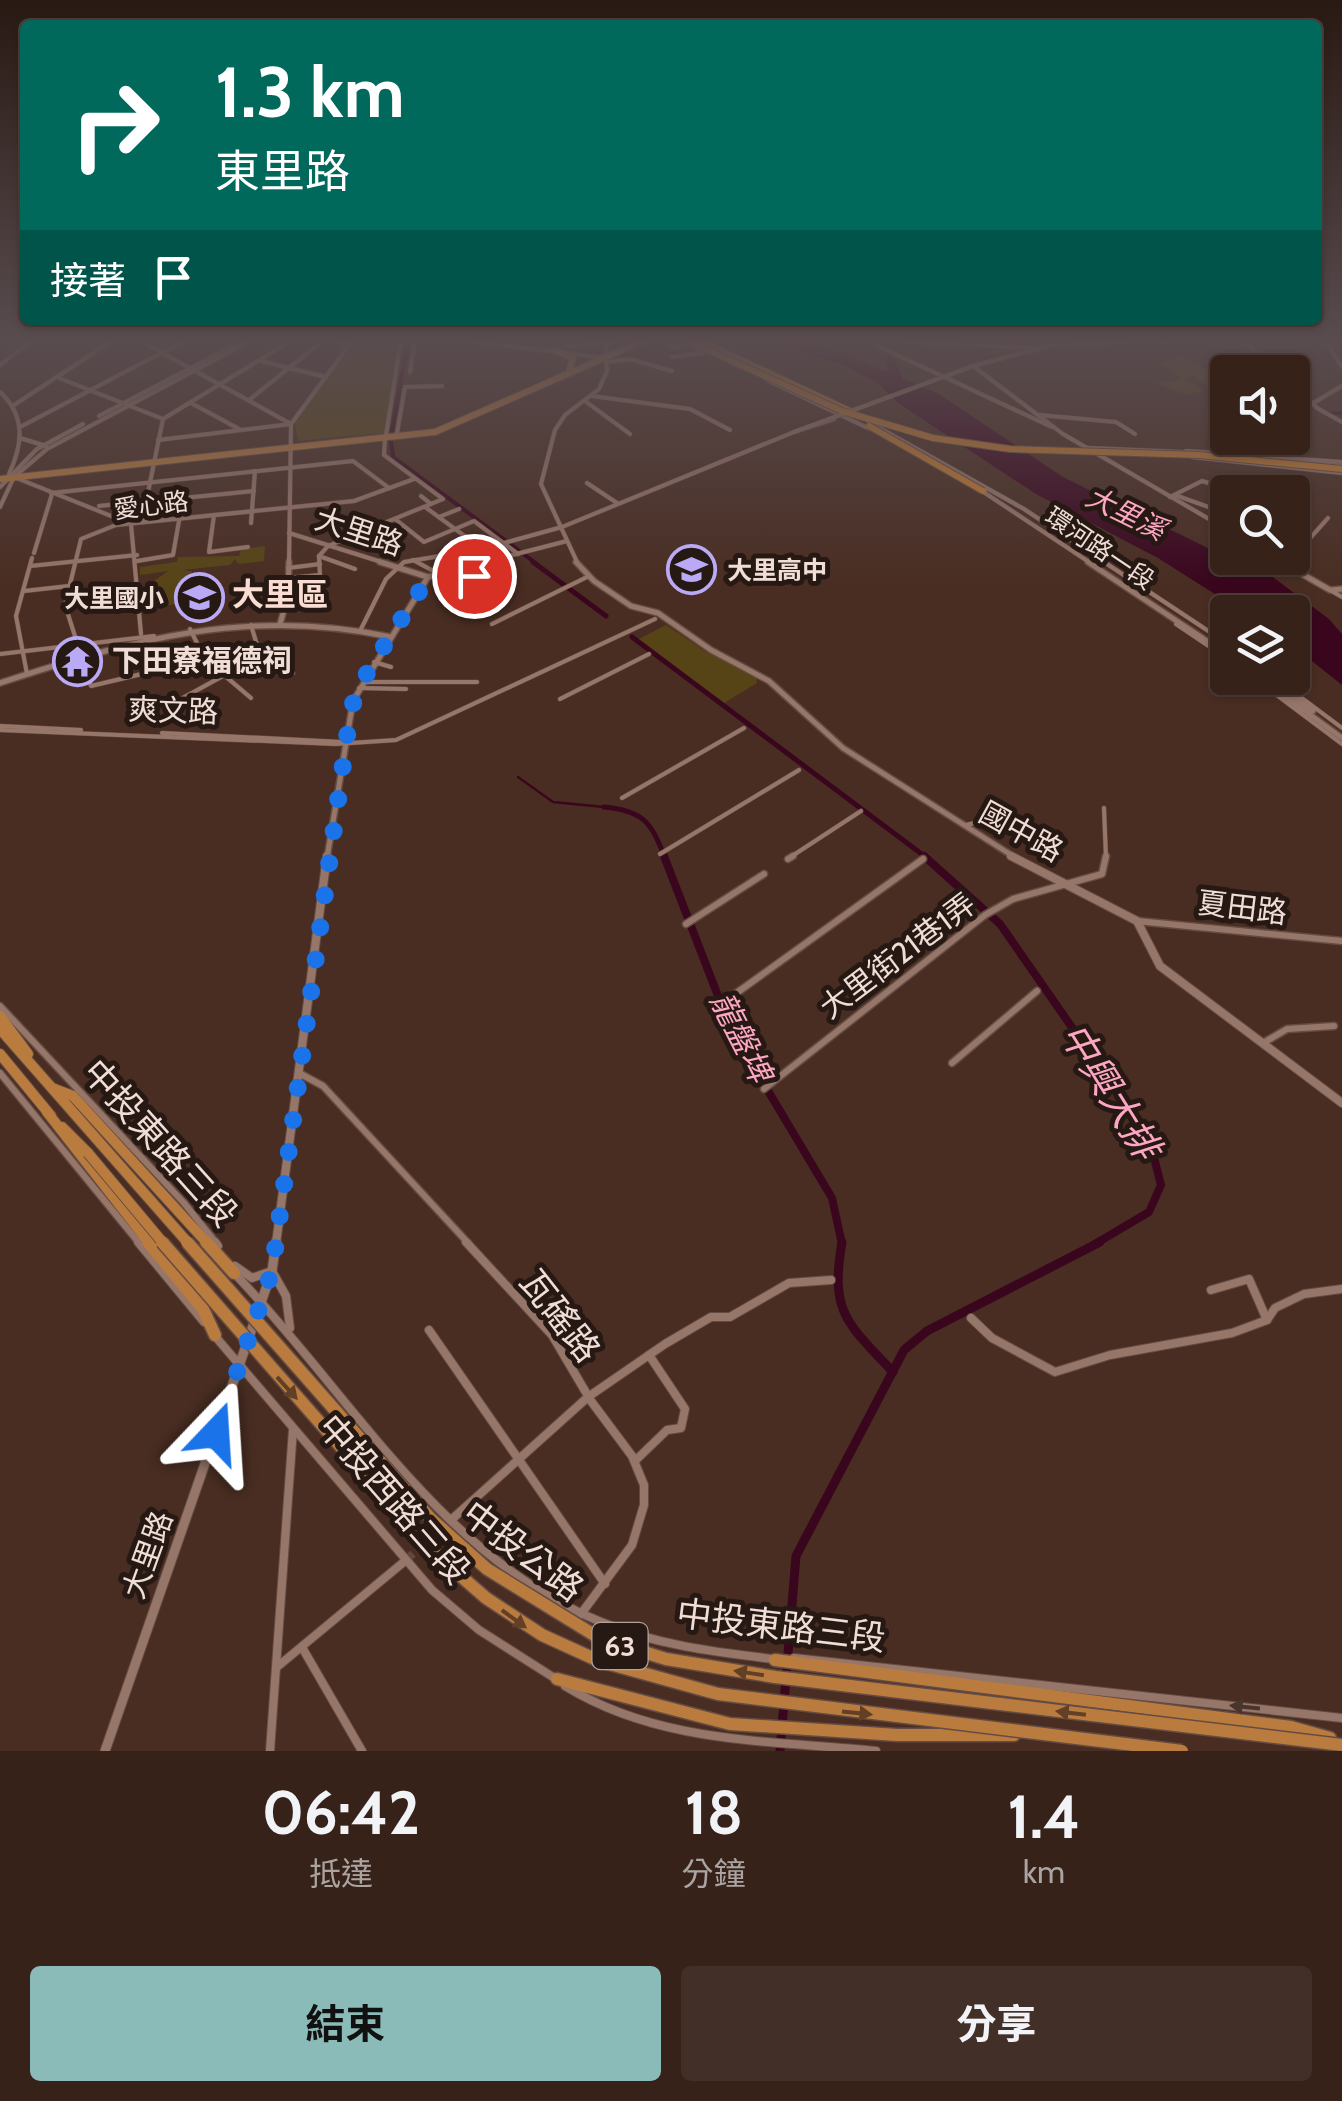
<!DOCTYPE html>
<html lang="zh-TW">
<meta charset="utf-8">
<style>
:root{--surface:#37221a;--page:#422f27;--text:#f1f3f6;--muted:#aaa4a2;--line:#513f39;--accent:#8bbbb9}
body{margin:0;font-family:Cabin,"Noto Sans TC",sans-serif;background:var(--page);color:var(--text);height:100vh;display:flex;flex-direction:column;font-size:38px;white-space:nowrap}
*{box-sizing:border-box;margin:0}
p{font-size:32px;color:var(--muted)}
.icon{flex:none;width:55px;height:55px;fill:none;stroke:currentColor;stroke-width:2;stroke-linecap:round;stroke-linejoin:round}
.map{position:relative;height:1751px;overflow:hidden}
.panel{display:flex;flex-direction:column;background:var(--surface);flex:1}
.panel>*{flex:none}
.top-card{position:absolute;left:20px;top:20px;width:1302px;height:305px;border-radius:10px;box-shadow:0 2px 8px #0004,0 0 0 2px var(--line);background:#00695c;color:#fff;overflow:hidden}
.fabs{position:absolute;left:1210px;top:355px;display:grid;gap:20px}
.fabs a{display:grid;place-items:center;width:100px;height:100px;border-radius:10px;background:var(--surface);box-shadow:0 2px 8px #0004,0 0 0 2px var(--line);font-size:50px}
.pin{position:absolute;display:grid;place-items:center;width:85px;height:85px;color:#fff;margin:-42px;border:5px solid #fff;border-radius:50%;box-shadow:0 2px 10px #0007}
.me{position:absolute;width:110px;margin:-55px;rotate:20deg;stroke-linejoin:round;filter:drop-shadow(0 0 8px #0008)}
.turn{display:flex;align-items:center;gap:35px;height:210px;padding:0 30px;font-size:45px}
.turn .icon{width:130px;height:130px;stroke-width:2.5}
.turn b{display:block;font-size:70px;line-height:85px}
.then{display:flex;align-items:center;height:95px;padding:0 30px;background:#0003;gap:20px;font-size:38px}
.eta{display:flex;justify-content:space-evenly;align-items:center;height:170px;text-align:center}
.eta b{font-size:60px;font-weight:700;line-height:70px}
.cta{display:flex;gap:20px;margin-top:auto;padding:20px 30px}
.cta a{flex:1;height:115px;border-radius:10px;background:var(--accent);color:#111;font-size:40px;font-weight:700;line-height:115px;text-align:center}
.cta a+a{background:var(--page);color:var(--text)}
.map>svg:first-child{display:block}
</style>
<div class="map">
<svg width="1342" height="1751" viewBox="0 0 1342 1751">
<rect width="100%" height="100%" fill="#492d22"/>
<g fill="#574416">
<path d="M355,340l45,2 -16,91 -86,8 -3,-18z"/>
<path d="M1182,355l45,27v1l-15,6 -20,-14 -8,4 19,12 -16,4 -31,-12 26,-4 -23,-16z"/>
<path d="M265,546l-1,15 -26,3 -3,-5 -5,6 -49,5 11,1 -6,40 -7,1 1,-9 -20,4 -9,-5 3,-21 14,-10 -28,4v-8l37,-5 1,-5 61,-1 2,-7z"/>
<path d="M666,625l40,27 50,25 1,6 -33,20 -87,-63z"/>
</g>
<path fill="#3a061e" d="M761,340h47l79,32v-17l6,3 10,21 34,14 126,84 165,81h19l82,61 13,15v51l-49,-39 -1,-34h-49l-85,-54 -122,-64 -138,-91 -22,-22 -38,-18z"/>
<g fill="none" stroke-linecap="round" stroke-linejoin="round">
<g stroke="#3a061e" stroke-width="2.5">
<path d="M1330,413h12"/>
<path d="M518,777l35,25 51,5"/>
</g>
<g stroke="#3a061e" stroke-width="4">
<path d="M392,432l16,-92"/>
<path d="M391,441l2,16 144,107"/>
</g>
<g stroke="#3a061e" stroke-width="5">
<path d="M533,562l73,54"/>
<path d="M632,637l295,221"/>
<path d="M604,807c40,4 47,15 61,51"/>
</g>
<g stroke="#3a061e" stroke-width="8">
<path d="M664,856l66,171 102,171 10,46"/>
<path d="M924,856l76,68 149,214 12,47 -12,27 -54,32"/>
</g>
<g stroke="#3a061e" stroke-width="9">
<path d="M842,1242c-12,70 4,80 51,130"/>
<path d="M780,1751l16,-195 108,-206 23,-19 173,-89"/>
</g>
<path stroke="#62473d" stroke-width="8" stroke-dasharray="8 4" stroke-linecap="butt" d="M407,1559l33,-29"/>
<defs>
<g id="minor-far2">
<path d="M325,340l24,4"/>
<path d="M865,340l187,87"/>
<path d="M879,340l156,8"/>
<path d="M1245,340l26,32"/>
<path d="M1325,340l17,27"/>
<path d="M672,347l20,-3"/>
<path d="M672,357l36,-5"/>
<path d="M606,358l1,-18"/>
<path d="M261,361l65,16"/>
<path d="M607,362l23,-3 42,12"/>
<path d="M0,365l32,-25"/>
<path d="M410,372l5,-32"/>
<path d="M59,378l104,41"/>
<path d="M1292,382l25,26 25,14"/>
<path d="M0,392c26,24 23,52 9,82"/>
<path d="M592,396l98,13 40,21"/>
<path d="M249,400l75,-60"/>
<path d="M585,401l45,33"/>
<path d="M1315,402l27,-16"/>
<path d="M191,403l50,27"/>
<path d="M14,405l99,-65"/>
<path d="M1039,415l77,7 19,12"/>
<path d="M869,422l155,87 204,135"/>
<path d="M22,426l164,-86"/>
<path d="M794,432l40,-13"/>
<path d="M397,433l8,-46 37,-1"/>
<path d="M386,435l15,-95"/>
<path d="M20,438l26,8"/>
<path d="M158,440l133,-16"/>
<path d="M1186,451l156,11"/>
<path d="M1192,457l150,16"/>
<path d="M14,477l117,47 10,110"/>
<path d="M587,483l30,20"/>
<path d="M51,493l302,-32 36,27"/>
<path d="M1175,495l53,19"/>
<path d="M421,496l10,8"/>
<path d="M1170,497l32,-16 37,11"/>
<path d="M99,506l47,-5"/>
<path d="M425,507l71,52"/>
<path d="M214,515l-5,37 39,-5"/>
<path d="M439,517l20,-8"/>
<path d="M395,519l29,23 50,-21 44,33"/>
<path d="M142,522l21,-103 129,-79"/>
<path d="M251,523l4,-52"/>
<path d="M1292,540l12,5 24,-27"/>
<path d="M34,553l18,-59"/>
<path d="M319,556l36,13"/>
<path d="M413,560l26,14"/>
<path d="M137,561l36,-6 10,-57 71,-7"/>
<path d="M30,566l107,-11"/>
<path d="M288,568l32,-4"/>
<path d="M288,578l32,-3 -1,-19 9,-10 115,-47 -59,-44 1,-16"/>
<path d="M1330,590l12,7"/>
<path d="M24,591l45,-5"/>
<path d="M469,597l9,-12 -7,-19"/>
<path d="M492,624l97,-48"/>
<path d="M1176,624l52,35"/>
<path d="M251,625l9,30 33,18"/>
<path d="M190,629l15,30 46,39"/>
<path d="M361,629l25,-50 18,-17 78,-13 80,-22"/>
<path d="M0,654l154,-18"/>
<path d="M205,659l-114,27 -26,-81 16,-66 35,-14 238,-24 60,-22"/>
<path d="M374,662l17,5"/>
<path d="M27,674l-11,-58 16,-58"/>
<path d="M1254,678l88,66"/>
<path d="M1275,678l67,50"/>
<path d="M365,682h112"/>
<path d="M359,688l47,1"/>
<path d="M560,699l89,-45"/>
<path d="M179,700l44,-24"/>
<path d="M0,726l81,4"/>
<path d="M0,730l336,14 60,-4 259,-121"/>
<path d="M162,733l179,9"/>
<path d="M622,798l122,-70"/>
<path d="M1104,808l2,50"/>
<path d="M966,825l46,-11 12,20"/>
<path d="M660,854l139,-84"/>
<path d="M789,858l72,-47"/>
</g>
<g id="minor-far1">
<path d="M788,859l5,-3"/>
<path d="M1137,921l205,20"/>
<path d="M686,924l78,-50"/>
<path d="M0,1006l184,197 33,41"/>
<path d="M717,1007l206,-148"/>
<path d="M1263,1043l24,-14 47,-3"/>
<path d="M952,1063l85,-72"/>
<path d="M0,1073l140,171"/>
<path d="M299,1073l24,13 146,158"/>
<path d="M764,1089l221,-174 28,-16 89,-25 4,-18"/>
</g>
<g id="minor">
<path d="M138,1242l66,80"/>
<path d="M215,1242l3,4"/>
<path d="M466,1242l86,93 39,66 41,55 12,29v20l-12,40 -51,69"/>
<path d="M235,1266l17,12 20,-7 14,25 4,32"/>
<path d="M234,1273c116,120 205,283 367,349 55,23 114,30 172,37"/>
<path d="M1211,1290l38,-11 18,41"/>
<path d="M971,1318l21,20 63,34 55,-17 122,-22 35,-13 8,-12 29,-14 38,-5"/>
<path d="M429,1330l176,254"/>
<path d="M214,1335l218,255 47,40 77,49"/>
<path d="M636,1460l31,-30 14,-2 4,-19 -36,-54"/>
<path d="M451,1520l137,-123 77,-53 46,-27h19l59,-34 42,-3"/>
<path d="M303,1649l59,102"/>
<path d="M794,1658l548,60"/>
<path d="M277,1667l128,-106"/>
<path d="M565,1686c95,58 203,54 311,65"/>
<path d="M270,1751l23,-322"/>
</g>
<g id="tertiary-far3">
<path d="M139,340l152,84"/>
<path d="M463,340l143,18 1,13 -8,18 -34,26 -10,15 -14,54 37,80"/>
<path d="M1156,342l49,-2"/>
<path d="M567,346l63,-6"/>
<path d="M973,366l90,68 165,96"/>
<path d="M973,366l80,-21 105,-5"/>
<path d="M769,381l101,48"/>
<path d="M99,416l145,-76"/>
<path d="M291,424l62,-84"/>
<path d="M871,424l115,65"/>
<path d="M1089,448l141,6 111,12"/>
<path d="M0,487l37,-38 46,-25"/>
<path d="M982,491l110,73"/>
<path d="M0,507l14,-30 33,-28 205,-109"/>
<path d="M562,527l232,-95"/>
<path d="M289,533l99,31"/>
<path d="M1274,558l11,6"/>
<path d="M289,564l2,-140"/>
<path d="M477,564l90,-23"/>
</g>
<g id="tertiary-far2">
<path d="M380,562l48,15"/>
<path d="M576,562l18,19 37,25 27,7 53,37 58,31 74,67 173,110"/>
<path d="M1088,562l140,93"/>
<path d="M1281,562l49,28 12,-1"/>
<path d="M428,577l59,-15"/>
<path d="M280,624l8,-28 1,-34"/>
<path d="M1260,678l82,60"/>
<path d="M1268,678l45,33"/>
<path d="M0,683c134,-44 250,-76 391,-46"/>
<path d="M327,858l26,-157 75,-124"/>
</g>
<g id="tertiary-far1">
<path d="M1011,856l126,65 23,45 182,137"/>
<path d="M276,1244l51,-388"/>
</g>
<path id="tertiary" d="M105,1751l167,-480 4,-29"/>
<g id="primary-far2">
<path d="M553,349l20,9 -3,11"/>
<path d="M0,479l435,-47 210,-92"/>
</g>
<g id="primary-far1">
<path d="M0,1016l28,38"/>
<path d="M0,1029l101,115"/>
<path d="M0,1054l51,62"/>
<path d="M52,1088l21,8 135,148"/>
<path d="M47,1112l103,132"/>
<path d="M62,1127l26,26"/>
</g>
<g id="primary">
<path d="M148,1242l55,67 12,26"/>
<path d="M206,1242l28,31"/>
<path d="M775,1660l516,67 39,11"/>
<path d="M557,1679l173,45 167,11h117"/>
</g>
<path id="trunk" d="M698,340l154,72"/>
</defs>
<use href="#minor-far2" stroke="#644c43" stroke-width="5"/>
<use href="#minor-far1" stroke="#644c43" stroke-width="9"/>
<use href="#minor" stroke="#644c43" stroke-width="10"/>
<use href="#tertiary-far3" stroke="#644c43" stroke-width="5"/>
<use href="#tertiary-far2" stroke="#644c43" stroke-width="8"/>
<use href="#tertiary-far1" stroke="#644c43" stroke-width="10"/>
<use href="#tertiary" stroke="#644c43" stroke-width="11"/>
<use href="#primary-far2" stroke="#644c43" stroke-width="8"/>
<use href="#primary-far1" stroke="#644c43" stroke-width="12"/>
<use href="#primary" stroke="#644c43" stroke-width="15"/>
<use href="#trunk" stroke="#644c43" stroke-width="8"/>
<use href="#minor-far2" stroke="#97766a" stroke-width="4"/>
<use href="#minor-far1" stroke="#97766a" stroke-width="6"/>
<use href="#minor" stroke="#97766a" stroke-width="8"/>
<use href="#tertiary-far3" stroke="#97766a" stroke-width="4"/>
<use href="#tertiary-far2" stroke="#97766a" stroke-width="5"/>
<use href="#tertiary-far1" stroke="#97766a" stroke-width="8"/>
<use href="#tertiary" stroke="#97766a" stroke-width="9"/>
<use href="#primary-far2" stroke="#ba7b3e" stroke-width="6"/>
<use href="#primary-far1" stroke="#ba7b3e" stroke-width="10"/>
<use href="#primary" stroke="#ba7b3e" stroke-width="12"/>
<use href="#trunk" stroke="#c67d2f" stroke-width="6"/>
<defs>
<path id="tertiary-bridge" d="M794,432l179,-66"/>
<g id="primary-bridge-far1">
<path d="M101,1144l88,100"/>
<path d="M88,1153l76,91"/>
</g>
<g id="primary-bridge">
<path d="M162,1242l270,309 54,47 56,37 57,26 119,33 464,57"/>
<path d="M187,1242l243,276 57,51 112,69 67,21 109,18 567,68"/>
</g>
<g id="trunk-bridge">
<path d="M686,340l156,71 91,27 77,11 189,6 143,14"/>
<path d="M869,426l114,65"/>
</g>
</defs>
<use href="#tertiary-bridge" stroke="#644c43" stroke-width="5" stroke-linecap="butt"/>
<use href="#primary-bridge-far1" stroke="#644c43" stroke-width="12" stroke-linecap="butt"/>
<use href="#primary-bridge" stroke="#644c43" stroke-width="15" stroke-linecap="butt"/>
<use href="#trunk-bridge" stroke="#644c43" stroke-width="8" stroke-linecap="butt"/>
<use href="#tertiary-bridge" stroke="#97766a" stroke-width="4"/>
<use href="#primary-bridge-far1" stroke="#ba7b3e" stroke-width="10"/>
<use href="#primary-bridge" stroke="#ba7b3e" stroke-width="12"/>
<use href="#trunk-bridge" stroke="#c67d2f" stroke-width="6"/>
</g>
<defs><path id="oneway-solid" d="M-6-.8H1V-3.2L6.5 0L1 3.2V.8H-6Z" transform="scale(2.5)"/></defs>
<g fill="#614025">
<use href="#oneway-solid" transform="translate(287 1388) rotate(48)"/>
<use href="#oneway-solid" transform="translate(514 1619) rotate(36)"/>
<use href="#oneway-solid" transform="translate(749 1673) rotate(-171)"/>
<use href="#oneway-solid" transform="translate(857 1713) rotate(6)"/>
<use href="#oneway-solid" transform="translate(1071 1713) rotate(-173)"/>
</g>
<use fill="#48352e" href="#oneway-solid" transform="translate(1245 1707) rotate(-174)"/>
<linearGradient id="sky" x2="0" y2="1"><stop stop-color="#281913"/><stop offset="0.58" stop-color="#594c4f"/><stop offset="1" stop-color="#594c4f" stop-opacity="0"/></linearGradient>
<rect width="1342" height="585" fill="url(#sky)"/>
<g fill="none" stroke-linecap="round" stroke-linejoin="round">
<path stroke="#1a73e8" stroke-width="18" stroke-dasharray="0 32.4" d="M216,1433l56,-162 79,-563 17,-37 60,-93 42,-12 4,10"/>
</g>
<defs>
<symbol id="school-ring" viewBox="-11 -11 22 22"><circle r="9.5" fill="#261914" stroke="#baaaf6" stroke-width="1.5"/><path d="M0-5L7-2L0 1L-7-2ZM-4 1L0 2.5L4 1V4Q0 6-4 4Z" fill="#baaaf6"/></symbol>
<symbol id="temple-ring" viewBox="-11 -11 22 22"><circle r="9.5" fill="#261914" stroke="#baaaf6" stroke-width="1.5"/><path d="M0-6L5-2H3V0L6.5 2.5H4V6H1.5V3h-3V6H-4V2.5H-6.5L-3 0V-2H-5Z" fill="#baaaf6"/></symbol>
</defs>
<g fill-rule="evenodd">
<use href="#school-ring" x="664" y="542" width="55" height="55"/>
<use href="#school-ring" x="172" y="570" width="55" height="55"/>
<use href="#temple-ring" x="50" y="634" width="55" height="55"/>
</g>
<g text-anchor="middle" stroke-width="10" stroke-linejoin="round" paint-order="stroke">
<g font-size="25" fill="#f0ddd6" stroke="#261914">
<text transform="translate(151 505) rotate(-7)" y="9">愛心路</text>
<text transform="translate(1100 548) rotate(34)" y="9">環河路一段</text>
</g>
<g font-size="25" font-weight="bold" fill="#f0ddd6" stroke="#261914" text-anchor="start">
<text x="727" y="579">大里高中</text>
<text x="164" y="607" text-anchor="end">大里國小</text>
</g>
<g font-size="28" font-style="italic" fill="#fca6c2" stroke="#261914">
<text transform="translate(1126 513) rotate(26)" y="10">大里溪</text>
</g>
<rect fill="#261914" stroke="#b3a29c" stroke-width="2.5" x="592.5" y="1623" width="55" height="46" rx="8"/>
<g font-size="28" font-weight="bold" fill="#f0ddd6">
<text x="620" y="1656">63</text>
</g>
<g font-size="30" fill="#f0ddd6" stroke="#261914">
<text transform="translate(359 532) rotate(18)" y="10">大里路</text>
<text transform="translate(173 711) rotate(2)" y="10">爽文路</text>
<text transform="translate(1021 832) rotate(29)" y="10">國中路</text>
<text transform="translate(1242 908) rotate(7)" y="10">夏田路</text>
<text transform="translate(898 956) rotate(-37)" y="10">大里街21巷1弄</text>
<text transform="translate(148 1555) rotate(-70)" y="10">大里路</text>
</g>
<g font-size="30" font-weight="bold" fill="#f0ddd6" stroke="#261914" text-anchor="start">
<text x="112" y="671">下田寮福德祠</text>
</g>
<g font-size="32" font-weight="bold" fill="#faddd2" stroke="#261914">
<text x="280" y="606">大里區</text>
</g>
<g font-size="32" font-style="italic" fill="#fca6c2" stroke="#261914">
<text transform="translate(741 1037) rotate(63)" y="11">龍盤埤</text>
</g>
<g font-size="35" fill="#f0ddd6" stroke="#261914">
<text transform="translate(160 1143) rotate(48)" y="12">中投東路三段</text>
<text transform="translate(560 1316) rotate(52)" y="12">瓦磘路</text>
<text transform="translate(394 1499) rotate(49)" y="12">中投西路三段</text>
<text transform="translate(523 1551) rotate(37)" y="12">中投公路</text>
<text transform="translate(781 1626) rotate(7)" y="12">中投東路三段</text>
</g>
<g font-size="38" font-style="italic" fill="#fca6c2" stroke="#261914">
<text transform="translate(1110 1091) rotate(58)" y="13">中興大排</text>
</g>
</g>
</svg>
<div class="fabs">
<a><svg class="icon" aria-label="sound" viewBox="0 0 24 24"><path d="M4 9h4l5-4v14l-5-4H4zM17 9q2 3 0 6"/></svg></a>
<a><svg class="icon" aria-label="search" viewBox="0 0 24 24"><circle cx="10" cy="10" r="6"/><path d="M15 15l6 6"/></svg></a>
<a><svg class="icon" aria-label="layers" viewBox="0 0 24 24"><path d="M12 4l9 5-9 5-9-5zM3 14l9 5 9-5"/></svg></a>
</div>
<div class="pin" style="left:474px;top:576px;background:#d93025"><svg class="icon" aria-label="arrive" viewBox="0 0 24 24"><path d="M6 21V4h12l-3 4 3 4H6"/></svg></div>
<svg class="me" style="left:216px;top:1433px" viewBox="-20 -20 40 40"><path d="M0-17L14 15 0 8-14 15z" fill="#1a73e8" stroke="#fff" stroke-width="4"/></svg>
<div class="top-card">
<div class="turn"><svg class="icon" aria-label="right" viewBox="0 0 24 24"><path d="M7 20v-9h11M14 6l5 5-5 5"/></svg><div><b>1.3 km</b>東里路</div></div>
<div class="then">接著<svg class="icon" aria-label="arrive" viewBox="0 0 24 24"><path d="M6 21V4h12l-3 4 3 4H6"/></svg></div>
</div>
</div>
<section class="panel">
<div class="eta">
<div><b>06:42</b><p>抵達</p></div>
<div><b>18</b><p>分鐘</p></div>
<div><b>1.4</b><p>km</p></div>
</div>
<div class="cta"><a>結束</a><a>分享</a></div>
</section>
